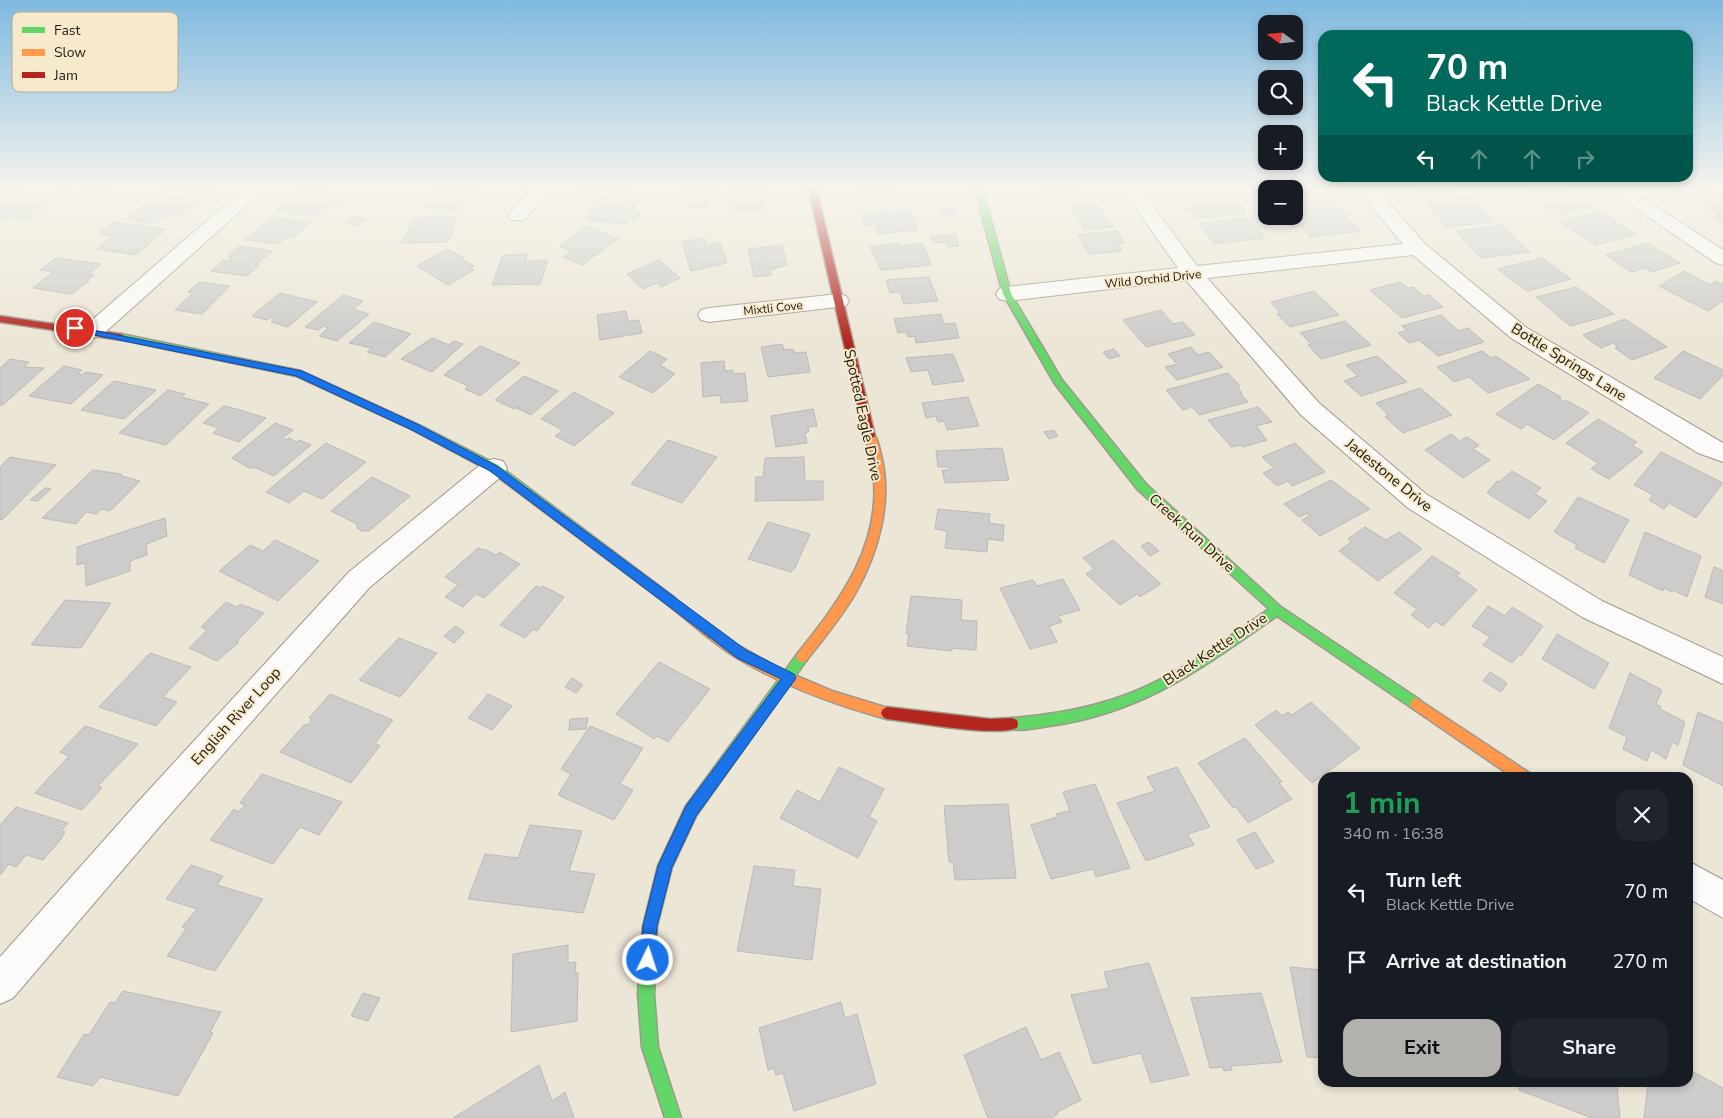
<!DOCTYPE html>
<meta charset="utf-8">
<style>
:root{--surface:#171b24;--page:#20242c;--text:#f1f3f6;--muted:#9ea1a6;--accent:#b2b1ae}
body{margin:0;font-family:"Nunito Sans",sans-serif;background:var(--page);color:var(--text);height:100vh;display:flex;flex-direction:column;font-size:19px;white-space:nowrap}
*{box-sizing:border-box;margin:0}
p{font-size:16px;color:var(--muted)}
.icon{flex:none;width:28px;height:28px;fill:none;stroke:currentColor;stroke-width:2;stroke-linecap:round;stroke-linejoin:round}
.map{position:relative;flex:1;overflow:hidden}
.panel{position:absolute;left:1318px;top:772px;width:375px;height:315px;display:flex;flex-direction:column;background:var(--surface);border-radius:15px;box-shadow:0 2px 8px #0003}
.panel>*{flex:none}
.hud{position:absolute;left:1318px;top:30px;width:375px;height:152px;border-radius:15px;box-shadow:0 2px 8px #0003;background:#00695c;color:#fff;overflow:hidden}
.needle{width:32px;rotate:285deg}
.buttons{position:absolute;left:1258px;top:15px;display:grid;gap:10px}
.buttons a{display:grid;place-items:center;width:45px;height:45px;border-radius:10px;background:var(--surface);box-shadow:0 2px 8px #0003;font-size:25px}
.pin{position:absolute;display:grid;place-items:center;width:42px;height:42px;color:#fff;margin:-21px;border:2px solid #fff;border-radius:50%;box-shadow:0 1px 5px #0007}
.me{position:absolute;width:55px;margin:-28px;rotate:4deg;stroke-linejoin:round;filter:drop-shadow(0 0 4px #0008)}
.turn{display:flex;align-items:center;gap:18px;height:105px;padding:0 25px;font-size:22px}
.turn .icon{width:65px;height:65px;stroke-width:2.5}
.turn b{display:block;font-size:35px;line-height:42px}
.lanes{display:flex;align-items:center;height:48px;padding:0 25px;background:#0003;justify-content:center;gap:25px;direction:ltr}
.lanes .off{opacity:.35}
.round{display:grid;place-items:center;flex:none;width:52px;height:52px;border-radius:15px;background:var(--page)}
.overview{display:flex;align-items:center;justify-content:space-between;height:85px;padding:0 25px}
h1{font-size:30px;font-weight:700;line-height:38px;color:#1e9e55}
.primary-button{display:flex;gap:10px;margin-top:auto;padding:10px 25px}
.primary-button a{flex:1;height:58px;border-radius:15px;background:var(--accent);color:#111;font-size:20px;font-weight:700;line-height:58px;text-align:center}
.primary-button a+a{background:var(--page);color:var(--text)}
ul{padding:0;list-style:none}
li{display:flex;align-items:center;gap:15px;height:70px;padding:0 25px}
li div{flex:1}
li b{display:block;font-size:19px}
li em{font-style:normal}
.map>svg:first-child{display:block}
</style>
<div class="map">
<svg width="1723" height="1118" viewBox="0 0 1723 1118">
<rect width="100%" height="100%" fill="#ece6d6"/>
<g fill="#ceccca" stroke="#bcb9b8">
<path d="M35,187h43l-8,5z"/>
<path d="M159,187h55l-11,10 -48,-7z"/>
<path d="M430,187h51l-25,24 -34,-4 14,-16 -9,-1z"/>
<path d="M585,187h48l-5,8 -46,-4z"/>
<path d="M681,187h40l-4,14h-9l-2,6h-19l2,-7 -12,-1z"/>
<path d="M733,187h31l-1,3h6l-6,20 -34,-1z"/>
<path d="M857,187h35l5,13 -26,2 -3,-10 -9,1z"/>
<path d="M1039,187h36l6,6 -31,7z"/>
<path d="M1273,187h41l5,6 9,-1 9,11 -43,4v-18h-19z"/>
<path d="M1409,187h44l8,7 -31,3 -4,-4 -9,1z"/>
<path d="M1548,187h12l15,10 5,-1 15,11 -38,8 -32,-24z"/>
<path d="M1668,187h38l6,3 -27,6z"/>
<path d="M92,188l15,2 -12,9 -16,-2z"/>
<path d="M5,189l42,7 -4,2 10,2 -26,21 -27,-4v-25z"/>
<path d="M298,189l51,7 -10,10 -11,-1 -12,11 -41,-5 9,-9h4h-2z"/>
<path d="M1232,194l15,19 -51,6 -8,-12 5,-1 -4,-8z"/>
<path d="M154,196l44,6 -20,14 -10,-1 -16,8 -27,-4z"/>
<path d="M1723,196v28l-10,-7 7,-2 -21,-13z"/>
<path d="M1469,198l25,24 -48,5 -20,-25z"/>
<path d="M597,199l39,4 -4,9h9l-5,9 -8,-1 -2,4 -40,-4z"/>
<path d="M1096,203l18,24 -30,3 -13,-25z"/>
<path d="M1339,207l10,11h-4l4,4 3,-1 9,10 -51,6 -8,-11 -10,1 -7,-9 9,-1v-5z"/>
<path d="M941,209h13l2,6 -13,1z"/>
<path d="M909,210l9,20 -39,4 -4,-10 -10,1 -4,-10z"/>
<path d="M1601,211l15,10 -2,1 23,12 -42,11 -36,-24z"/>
<path d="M353,216l13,3 -7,6 -13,-2z"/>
<path d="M445,216l12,2 -4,9h-3v2h4l-6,13 -47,1 14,-25z"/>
<path d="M270,217l40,5 -17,16 -7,-1 -8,7 -33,-4z"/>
<path d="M1250,218l15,20 -51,6 -14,-21z"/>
<path d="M113,222l53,7 -30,26 -39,-6 15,-13 -14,-2z"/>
<path d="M1502,225l28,27 -49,6 -25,-27z"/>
<path d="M586,226l32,13 -36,26 -19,-8 8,-6 -12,-5z"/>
<path d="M1117,231l7,12 -6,1 4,7 -33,3 -11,-19z"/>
<path d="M955,234l4,12 -11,1 -2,-5 -13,1 -2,-6z"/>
<path d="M704,238l3,7 13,-3 7,21 -36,8 -9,-29z"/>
<path d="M900,243l1,3 22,-3 8,22 -50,5 -11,-23z"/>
<path d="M1647,243l33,20 -28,9 -6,-4 -15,4 -25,-17z"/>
<path d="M782,245l5,20 -17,5 1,5 -17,2 -6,-28z"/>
<path d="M239,246l34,5 -18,14h4l-12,11 -36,-5 12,-11 5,1 4,-4 -4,-1z"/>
<path d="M447,249l17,9 -5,3 4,-1 11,6 -3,2 3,2 -26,15 -31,-19z"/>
<path d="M527,254l-2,7 23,-1 -8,24 -48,1 11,-30z"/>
<path d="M56,258l45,6 -12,10 5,1 -7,5 2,1 -18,13 -38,-6 20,-16 -13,-2z"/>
<path d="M1542,258l29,21 -44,12 -30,-22z"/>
<path d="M659,260l21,18 -19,9 -4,-4 -14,6 -16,-15z"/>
<path d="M1684,271l26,14 5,-4 8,4v16l-15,10 -49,-25z"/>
<path d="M929,277l9,24 -34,3 -4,-12 -10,1 -4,-13z"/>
<path d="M199,282l31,4 -28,28 -27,-4 18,-17 -5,-1z"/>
<path d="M1401,282l7,6 5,-1 11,9 5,-1 14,12 -41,11 -32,-28z"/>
<path d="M1576,287l38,27 -44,12 -34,-29z"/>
<path d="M1314,291l25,24 -49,12 -13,-13 3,-1 -9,-11z"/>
<path d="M280,293l37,9 -29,25 -17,-5 4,-3 -4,-2 -4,3 -15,-4z"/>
<path d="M343,295l20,6 -10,8 16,5 -32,27 -18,-5 9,-8 -5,-2 -5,4 -13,-3z"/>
<path d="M1161,310l12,14 10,-2 12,13 -49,12 -23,-27z"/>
<path d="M626,311l2,10 11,-1 3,13 -42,7 -3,-25z"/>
<path d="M941,314l3,10 11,-1 4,15 -43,5 -1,-7 -7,1 -2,-5 -8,1 -4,-14z"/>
<path d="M1441,315l18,16 9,-3 16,14 -46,14 -19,-16 -10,3 -11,-10 9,-3 -5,-4z"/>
<path d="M1625,319l42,28 -35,13 -17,-12 4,-1 -6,-4 -12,5 -18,-13z"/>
<path d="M1345,321l26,24 -50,14 -13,-14 3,-1 -11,-11z"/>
<path d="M374,322l37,12 -26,23 -18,-5 5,-4 -23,-5z"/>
<path d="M432,338l17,7 5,-4 9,3 -31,28 -31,-13z"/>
<path d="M782,344l2,6 9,-1 2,4 11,-1 4,20 -42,5 -7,-30z"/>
<path d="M480,346l40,17 -40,33 -15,-7 3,-3 -24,-11z"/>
<path d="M1191,347l7,8 11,-3 14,15 -46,13 -12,-13 12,-3 -9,-10z"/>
<path d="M1114,349l6,7 -11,3 -6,-7z"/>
<path d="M650,351l17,8 -7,6 15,9 -22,19 -34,-16z"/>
<path d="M1482,351l9,7 5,-2 34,23 -42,14 -19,-16 -15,5 -17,-15z"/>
<path d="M1683,351l40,19v5l-23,24 -46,-21z"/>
<path d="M953,354l11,27 -31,4 -5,-15 -17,2 -5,-14z"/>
<path d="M1377,356l30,26 -46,14 -17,-15 14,-5 -12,-11z"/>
<path d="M10,359l19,3 -5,5 20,1 -41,37h-3v-37z"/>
<path d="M724,361l1,10 8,-1v4l12,-1 3,28 -27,2 -1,-8 -17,2 -2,-34z"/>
<path d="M64,366l18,4 -4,3 3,2 5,-3 17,3 -32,29 -42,-8z"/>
<path d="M1228,373l12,13h-3l5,7h-2l8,9 -49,13 -7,-8 -9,3 -17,-20z"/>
<path d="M524,376l34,15 -27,24 -15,-7 3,-1 -2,-1 -3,3 -19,-9z"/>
<path d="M114,381l42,9 -32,29 -43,-9z"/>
<path d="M1538,384l23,13 -2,1 5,4 2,-2 23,13 -35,27 -27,-16 -6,5 -25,-15z"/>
<path d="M1420,388l32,27 -49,18 -18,-16 3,-2 -12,-12z"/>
<path d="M168,390l17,4 -4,3 28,7 -43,41 -47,-12z"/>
<path d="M574,392l40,21 -40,33 -19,-10 8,-6 -22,-11z"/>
<path d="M968,397l11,29 -32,4 -3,-9 -6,1 -2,-6 -10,2 -4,-15z"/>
<path d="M224,406l16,4 26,8 -27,24 -26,-9 6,-5 -16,-5z"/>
<path d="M1258,407l14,15 -16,4 11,14 -24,7 -1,-2 -11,2 -23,-27z"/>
<path d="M813,409l4,17 -9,1 1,5 -4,1 2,10 -31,4 -5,-31z"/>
<path d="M1598,419l39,23 -5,3 11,7 -34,27 -18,-10 7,-6 -32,-20z"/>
<path d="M275,423l18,7 -10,8 3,2 3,-2 8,4 2,-2 12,5 -37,31 -20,-9 -3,2 -19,-11z"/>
<path d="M1054,430l4,6 -9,3 -5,-7z"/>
<path d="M1451,434l9,7 7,-4 12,8 -6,4 17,11 -27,18 -38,-28z"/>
<path d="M668,440l49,17 -35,46 -51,-19z"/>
<path d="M326,443l40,19 -44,37 -18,-8 -15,12 -23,-11z"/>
<path d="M1295,443l30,29 -33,14 -4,-5 -11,5 -14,-13 11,-5 -12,-11z"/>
<path d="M1002,448l7,32 -64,3 -3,-13h8l-1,-3h-11l-2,-16z"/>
<path d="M1661,452l62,31 -27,35 -27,-15 -5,6 -15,-9 4,-5 -19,-10z"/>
<path d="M10,457l46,8 -54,55 -2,-1v-52z"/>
<path d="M804,457l1,24h18v19l-68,1 1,-24h7l2,-19z"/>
<path d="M93,470l28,4 1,2 18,5 -30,30 -8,-2 -6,5 -10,-2 -10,12 -34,-6z"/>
<path d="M1512,471l29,17 -6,6 12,7 -18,18 -42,-26 10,-12 2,1z"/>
<path d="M372,477l38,19 -41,35h-7l-5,-3v-4l-26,-13z"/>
<path d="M1331,480l39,29 -50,27 -18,-16 8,-5 -2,-2 -9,4 -15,-13z"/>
<path d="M45,488l6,1 -13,12 -8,-1z"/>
<path d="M1578,497l51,23 -25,43 -29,-15 2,-3 -23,-13z"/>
<path d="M938,509l52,5 -1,9 15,2 -1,16 -15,-2 -1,13 -42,-4 2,-17 -12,-2z"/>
<path d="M165,518l2,18 -21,8 1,11 -17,6v10l-44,15 -1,-23 -8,2v-18z"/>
<path d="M768,522l42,12 -15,34 -4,4 -43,-13z"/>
<path d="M1365,527l21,13 13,-8 23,17 -44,32 -39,-30 12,-9 -3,-3z"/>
<path d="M1645,532l56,24 -14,41 -14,-7 -1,2 -8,-4 -1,3 -34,-16z"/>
<path d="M275,540l44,21 -41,40 -59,-30 31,-26 13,6z"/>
<path d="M1113,540l48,44 -21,13 -3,-3 -17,11 -34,-31 8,-5 -11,-11z"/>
<path d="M1149,542l10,9 -9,5 -9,-10z"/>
<path d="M478,548l4,2 2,-1 12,6 3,-3 21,12 -36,34 -8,-4 -13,13 -18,-10 13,-12 -13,-8z"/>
<path d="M1432,556l28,17 -3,3 20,14 -34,36 -8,-5 -6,7 -18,-13 6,-6 -23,-16z"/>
<path d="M1714,567l9,4v33l-18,-7z"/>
<path d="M1063,579l17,31 -22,6 4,6 -13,4 8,16 -27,7 -30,-61 33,-8 4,6z"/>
<path d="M536,586l5,2 2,-2 21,11 -27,34 -4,-2 -8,9 -25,-13z"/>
<path d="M911,596l51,4 -1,20 16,1 -1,29 -24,-2v3l-45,-5 2,-12h-3z"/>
<path d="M65,600l46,3 -30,45 -50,-3z"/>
<path d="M226,602l11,5 3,-3 24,9 -26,27v3l-21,18 -28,-13 18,-18 -6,-3z"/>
<path d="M1488,606l17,10 7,-9 31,19 -22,30 -2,-1 -7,8 -29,-18 7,-8 -18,-11z"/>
<path d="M455,626l10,6 -11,11 -10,-7z"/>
<path d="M1557,634l52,29 -15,26 -52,-30z"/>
<path d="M399,638l38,15 -37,44 -41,-17z"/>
<path d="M150,653l41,14 -28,30 14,5 -21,24 -57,-19z"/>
<path d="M659,662l51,27 -42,53 -11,-6 -3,3 -38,-25z"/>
<path d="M1490,672l17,11 -6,9 -18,-11z"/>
<path d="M1630,673l32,17 -6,14 5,3 -1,2 25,13 -7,23 -6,-3 -6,17 -15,-9 -4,11 -24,-12 4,-12 -18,-9z"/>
<path d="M572,678l11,7 -7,8 -11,-6z"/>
<path d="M330,694l63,26 -18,23 5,3 -29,37 -71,-31 25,-28 3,1 4,-6 -3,-1z"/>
<path d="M488,694l24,12 -20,24 -24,-12z"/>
<path d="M1311,702l49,46 -48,35 -57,-58 21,-15 6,6 6,-4 4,3z"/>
<path d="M1698,712l25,11v63l-40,-21z"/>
<path d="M588,718l-2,11 -17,1 1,-11z"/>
<path d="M85,726l53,18 -40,42 4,2 -20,22 -47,-17 34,-37 -9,-4z"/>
<path d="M590,726l53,22 -23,36 13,6 -19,30 -56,-25 13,-21 -10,-5z"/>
<path d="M1245,738l37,44 -3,1 13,16 -44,24 -12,-16 -3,1 -35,-45z"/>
<path d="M839,767l45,22 -15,28 8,4 -19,37 -78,-40 17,-28 23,12z"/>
<path d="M1177,767l33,60 -22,7 6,11 -48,16 -29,-58 38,-12 -8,-14z"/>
<path d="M262,774l80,28 -23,33 -19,-8 -27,37 -63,-24 24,-31 5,3 6,-7 -5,-2z"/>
<path d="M1095,784l35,84 -34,9 -3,-8 -42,10 -20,-54 26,-8 -1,-3 14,-3 -7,-19z"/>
<path d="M1008,804l8,74 -61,2 -2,-18h-4l-5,-56z"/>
<path d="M16,807l52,16 -7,8 4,1 -4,7 -18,21 -17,-5 -10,12 -7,-3 -9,11v-50z"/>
<path d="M530,825l52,6 -13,40 26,3 -12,39 -115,-14 17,-45 33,4z"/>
<path d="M1255,832l19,30 -18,7 -19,-29z"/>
<path d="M191,865l32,11 -6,9 46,14 -48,72 -48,-15 19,-27 -4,-2 15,-18 -31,-10z"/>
<path d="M754,866l41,4 -2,16 28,3 -9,71 -75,-9z"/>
<path d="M568,945v18l8,-1 -1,11h3l-1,48 -66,11 2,-78z"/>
<path d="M1149,963l40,112 -38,8 -10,-30 -48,11 -22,-69 38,-7 -5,-16z"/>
<path d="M1290,967l32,3v88l-15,-1z"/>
<path d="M123,991l98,21 -11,20 3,1 -35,63 -78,-19 -7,9 -36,-9 27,-43 5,1 21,-33 5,1z"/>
<path d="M363,993l17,5 -12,23 -17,-5z"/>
<path d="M1261,993l21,69 -51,4 1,4 -8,1 -1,-4 -13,1 -19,-70z"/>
<path d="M841,1002l4,16 12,-4 19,70 -82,27 -11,-38 -7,2 -2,-7 -6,2 -9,-42z"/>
<path d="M1026,1027l15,33 18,-8 22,48 -24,12 1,2 -8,4h-62l-24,-63z"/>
<path d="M539,1065l13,36 13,-9 9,26h-121z"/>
<path d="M1688,1069l35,19v30h-79l4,-36h40z"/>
<path d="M1519,1082h89l9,4 3,32h-28l-73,-28z"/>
</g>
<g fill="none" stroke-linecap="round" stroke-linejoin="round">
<defs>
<g id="street">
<path d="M246,187h21l-166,149 -8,2 -8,-2 -3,-5 3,-5z"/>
<path d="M531,187h20l-26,33h-14l-3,-4z"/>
<path d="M1121,187h18l58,79 206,-22 -48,-57h20l50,57 102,84 196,115v19l-25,-9 -187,-115 -98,-83 -206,23 112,125 107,91 176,107 121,56v27l-141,-67 -174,-109 -107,-93 -115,-135 -179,21 -8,-2 -3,-5 3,-5 8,-2 171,-19z"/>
<path d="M1604,187h22l97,63v15l-7,-2z"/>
<path d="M838,294l8,2 3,5 -3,5 -137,16 -8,-2 -3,-5 3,-5 8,-2z"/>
<path d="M494,459l9,2 4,7 -4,7 -134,113 -208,237 -148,173 -13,6v-47l137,-154 212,-231 136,-111z"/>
<path d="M1688,861l35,19v38l-35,-20z"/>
</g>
<g id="fast">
<path d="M974,187h8l29,107 51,86 84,104 135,123 139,93 2,4 -2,4 -4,2 -4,-2 -135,-92c-75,52 -134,97 -228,110 -12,2 -30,6 -42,2l-1,-4 1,-4 5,-2c51,-4 102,-14 147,-38 39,-20 74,-46 110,-71l-131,-119 -83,-106 -52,-90z"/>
<path d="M121,334l180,37 118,54 79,40 177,133 2,3 -2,3h-8l-177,-133 -79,-42 -115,-53 -178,-37v-4z"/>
<path d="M802,652l4,1 2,4 -2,4 -110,155 -24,51 -15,59 -3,68 4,53 23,71h-16l-23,-71 -4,-53 5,-68 15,-60 28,-60 112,-153z"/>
</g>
<g id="slow">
<path d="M870,432c8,3 9,16 11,23 12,46 -3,98 -25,137 -14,25 -33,47 -50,69l-4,1 -4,-1 -2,-4 2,-4c43,-54 85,-109 75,-183 -1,-12 -5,-23 -8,-34z"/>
<path d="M671,596l65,48 44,25 52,22 59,18 2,4 -2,4 -4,2c-52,-14 -103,-33 -150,-61 -25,-15 -47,-36 -70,-54l-2,-3 2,-3z"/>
<path d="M1416,698l115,76 1,4h-18l-102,-70 -2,-4 2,-4z"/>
</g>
<g id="jam">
<path d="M808,187h8l59,249 -5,4 -5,-4z"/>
<path d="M0,316l121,18 5,3 -5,3 -121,-18z"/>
<path d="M887,707l103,12 22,-1 5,2 1,4 -1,4c-24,9 -102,-6 -130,-9l-4,-2 -2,-4 2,-4z"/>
</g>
</defs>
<use href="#street" stroke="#9e998d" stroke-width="2"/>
<use href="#fast" stroke="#9e998d" stroke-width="3"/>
<use href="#slow" stroke="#9e998d" stroke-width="3"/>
<use href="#jam" stroke="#9e998d" stroke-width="3"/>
<use href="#street" fill="#fcfbf9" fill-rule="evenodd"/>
<use href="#fast" fill="#63d668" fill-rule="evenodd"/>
<use href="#slow" fill="#ff974d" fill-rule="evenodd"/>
<use href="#jam" fill="#b3261e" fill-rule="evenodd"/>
</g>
<linearGradient id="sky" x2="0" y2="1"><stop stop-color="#7fb9e0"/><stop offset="0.55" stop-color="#f6f4ed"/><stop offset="1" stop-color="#f6f4ed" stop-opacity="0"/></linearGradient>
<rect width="1723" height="343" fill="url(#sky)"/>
<path fill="#1a73e8" stroke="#114b97" d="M71,326l231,45 117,54 78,41 249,184 48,24 2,4 -2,3 -98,135 -24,51 -15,59 -4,39 -5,3 -5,-3 -3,-5 3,-34 15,-60 28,-60 95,-127 -44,-21 -247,-187 -78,-41 -116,-54 -221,-45h-4z"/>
<g text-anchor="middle" stroke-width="4" stroke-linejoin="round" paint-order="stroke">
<g font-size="12" fill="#1e190f" stroke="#f6e9cc">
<text transform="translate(1153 279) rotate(-6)" y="4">Wild Orchid Drive</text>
<text transform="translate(773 308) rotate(-6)" y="4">Mixtli Cove</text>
</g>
<g font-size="15" fill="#1e190f" stroke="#f6e9cc">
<text transform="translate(1569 362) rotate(32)" y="5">Bottle Springs Lane</text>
<text transform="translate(863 415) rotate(78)" y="5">Spotted Eagle Drive</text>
<text transform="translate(1389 475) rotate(39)" y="5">Jadestone Drive</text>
<text transform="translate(1192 533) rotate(42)" y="5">Creek Run Drive</text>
<text transform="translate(1215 649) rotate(-33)" y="5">Black Kettle Drive</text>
<text transform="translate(236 716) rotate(-48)" y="5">English River Loop</text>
</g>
</g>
<rect x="12" y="12" width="166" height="80" rx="8" fill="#f6e9cc" stroke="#b5ab93" stroke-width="1"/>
<rect x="22" y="27" width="23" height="6" fill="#63d668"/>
<rect x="22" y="49" width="23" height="7" fill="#ff974d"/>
<rect x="22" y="72" width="23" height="6" fill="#b3261e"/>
<g font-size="14" fill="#1e190f">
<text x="54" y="35">Fast</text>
<text x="54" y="57">Slow</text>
<text x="54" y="80">Jam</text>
</g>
</svg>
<div class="buttons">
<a><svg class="needle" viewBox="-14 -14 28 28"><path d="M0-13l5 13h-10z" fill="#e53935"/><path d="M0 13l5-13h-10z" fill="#9ea1a6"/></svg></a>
<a><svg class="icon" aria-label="search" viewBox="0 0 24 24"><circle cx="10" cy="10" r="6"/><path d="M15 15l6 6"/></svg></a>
<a>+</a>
<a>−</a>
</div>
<div class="pin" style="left:75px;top:328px;background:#d93025"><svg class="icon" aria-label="arrive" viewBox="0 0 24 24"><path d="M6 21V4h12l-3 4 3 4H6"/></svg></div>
<svg class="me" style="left:648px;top:960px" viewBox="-20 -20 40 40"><circle r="17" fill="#1a73e8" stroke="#fff" stroke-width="3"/><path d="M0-11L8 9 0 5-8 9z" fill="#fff"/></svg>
<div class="hud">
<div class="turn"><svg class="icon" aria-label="left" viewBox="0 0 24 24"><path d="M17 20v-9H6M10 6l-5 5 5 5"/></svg><div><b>70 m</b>Black Kettle Drive</div></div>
<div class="lanes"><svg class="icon" aria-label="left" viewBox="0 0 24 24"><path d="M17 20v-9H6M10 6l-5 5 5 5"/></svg><svg class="icon off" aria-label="ahead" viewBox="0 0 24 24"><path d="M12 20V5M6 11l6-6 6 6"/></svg><svg class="icon off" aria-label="ahead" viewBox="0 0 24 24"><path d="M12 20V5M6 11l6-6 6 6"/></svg><svg class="icon off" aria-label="right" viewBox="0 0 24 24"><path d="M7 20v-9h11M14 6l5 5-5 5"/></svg></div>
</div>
<section class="panel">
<div class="overview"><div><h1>1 min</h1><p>340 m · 16:38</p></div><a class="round"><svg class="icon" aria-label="close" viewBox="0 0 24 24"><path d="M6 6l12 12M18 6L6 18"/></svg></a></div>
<ul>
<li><svg class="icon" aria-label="left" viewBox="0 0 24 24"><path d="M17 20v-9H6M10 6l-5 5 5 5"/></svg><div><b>Turn left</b><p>Black Kettle Drive</p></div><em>70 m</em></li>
<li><svg class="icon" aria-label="arrive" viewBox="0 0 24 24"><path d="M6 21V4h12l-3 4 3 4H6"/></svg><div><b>Arrive at destination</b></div><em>270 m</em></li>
</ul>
<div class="primary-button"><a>Exit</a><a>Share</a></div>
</section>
</div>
